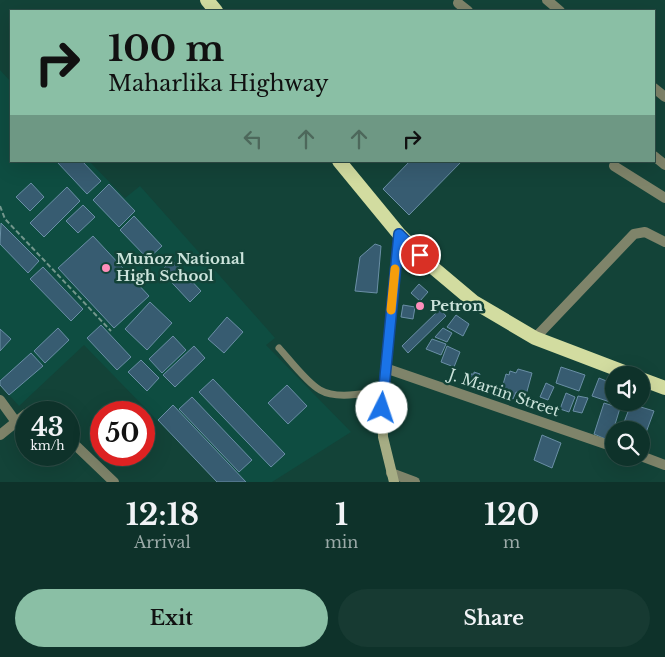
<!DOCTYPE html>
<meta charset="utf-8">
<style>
:root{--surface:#0e322a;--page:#173a32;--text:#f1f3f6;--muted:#9baaa8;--line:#2e4d47;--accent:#8abfa5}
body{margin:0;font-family:"Libre Baskerville",serif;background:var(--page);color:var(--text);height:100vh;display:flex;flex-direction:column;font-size:19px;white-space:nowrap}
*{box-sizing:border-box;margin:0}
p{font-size:16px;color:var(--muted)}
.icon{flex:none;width:28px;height:28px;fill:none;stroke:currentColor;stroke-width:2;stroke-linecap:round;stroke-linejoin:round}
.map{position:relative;height:482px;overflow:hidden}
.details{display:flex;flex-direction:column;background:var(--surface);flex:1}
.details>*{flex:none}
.guide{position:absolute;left:10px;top:10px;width:645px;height:152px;border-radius:0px;box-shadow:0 5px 20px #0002,0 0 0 1px var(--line);background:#8abfa5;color:#111;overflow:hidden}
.fabs{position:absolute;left:605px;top:366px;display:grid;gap:10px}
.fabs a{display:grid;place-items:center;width:45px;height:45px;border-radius:50%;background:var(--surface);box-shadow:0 5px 20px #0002,0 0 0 1px var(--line);font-size:25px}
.speed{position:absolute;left:15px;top:401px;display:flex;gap:10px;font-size:25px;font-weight:700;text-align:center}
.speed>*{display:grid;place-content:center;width:65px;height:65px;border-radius:50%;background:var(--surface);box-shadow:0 5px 20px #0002,0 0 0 1px var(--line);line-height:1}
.speed small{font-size:12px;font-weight:400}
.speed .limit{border:8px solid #d22;background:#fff;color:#111}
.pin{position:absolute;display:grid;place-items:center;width:42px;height:42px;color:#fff;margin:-21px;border:2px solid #fff;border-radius:50%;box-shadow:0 1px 5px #0007}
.me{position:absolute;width:55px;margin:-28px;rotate:4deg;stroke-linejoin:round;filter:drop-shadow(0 0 4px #0008)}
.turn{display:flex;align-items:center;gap:18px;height:105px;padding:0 15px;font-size:22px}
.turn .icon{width:65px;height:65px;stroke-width:2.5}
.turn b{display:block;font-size:35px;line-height:42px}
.lanes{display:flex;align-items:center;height:48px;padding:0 15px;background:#0003;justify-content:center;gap:25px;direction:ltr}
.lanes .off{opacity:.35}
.eta{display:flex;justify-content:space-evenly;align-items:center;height:85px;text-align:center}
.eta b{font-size:30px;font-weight:700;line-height:35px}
.primary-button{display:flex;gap:10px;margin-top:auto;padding:10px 15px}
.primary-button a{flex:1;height:58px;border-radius:30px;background:var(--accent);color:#111;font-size:20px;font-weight:700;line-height:58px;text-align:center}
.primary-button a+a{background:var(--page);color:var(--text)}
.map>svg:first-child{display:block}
</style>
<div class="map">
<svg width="665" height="482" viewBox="0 0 665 482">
<rect width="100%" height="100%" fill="#134338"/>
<path fill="#0e4d41" d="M0,70l11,12v79h78l36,37 15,-12 135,152 -9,7 85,87 -79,50h-55l-133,-137 -65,61 -19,-21z"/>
<g fill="#375c71" stroke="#6a8fa6">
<path d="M59,161h23l19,20 -14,13 -29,-31z"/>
<path d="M410,161h52l-53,54 -26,-26z"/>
<path d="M31,183l13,14 -14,14 -14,-14z"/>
<path d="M109,184l26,27 -16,16 -26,-27z"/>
<path d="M67,187l13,14 -36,36 -14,-14z"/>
<path d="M83,205l12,12 -17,16 -12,-12z"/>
<path d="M134,216l28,30 -14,13 -28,-29z"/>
<path d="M1,223l38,38 -11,12 -28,-29z"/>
<path d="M93,236l56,60 -35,32 -56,-60z"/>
<path d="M375,244l6,2 -4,47 -22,-2 5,-34z"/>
<path d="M172,260l29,31 -11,11 -29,-31z"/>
<path d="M43,267l40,42 -12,12 -41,-42z"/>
<path d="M419,284l9,8 -8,9 -9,-8z"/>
<path d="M150,302l22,21 -25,27 -22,-21z"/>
<path d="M403,305l12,2 -2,12 -12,-2z"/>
<path d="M440,309l6,7 -38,37 -6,-7z"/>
<path d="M456,315l13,9 -6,12 -16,-9z"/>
<path d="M227,317l16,15 -19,21 -16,-14z"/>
<path d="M101,325l30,32 -14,13 -30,-32z"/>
<path d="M58,328l11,12 -24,23 -11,-12z"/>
<path d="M443,328l9,5 -5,9 -12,-5z"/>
<path d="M0,329l11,10 -11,12z"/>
<path d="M173,336l13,14 -24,23 -13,-14z"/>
<path d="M432,339l14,5 -5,11 -15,-6z"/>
<path d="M194,346l11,12 -30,29 -12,-12z"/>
<path d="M447,346l13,6 -6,15 -13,-5z"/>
<path d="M31,353l12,13 -34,29 -9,-10v-4z"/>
<path d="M141,360l18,18 -12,13 -19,-19z"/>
<path d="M561,367l24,8 -6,16 -23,-8z"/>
<path d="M518,369l14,4 -6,22 -10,-3 -3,7 -13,-4 6,-21 3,1 1,-4 6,2z"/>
<path d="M474,372l6,2 -5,16 -7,-3 3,-7 -3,-1 3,-5h3z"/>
<path d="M599,378l15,6v18h13l-2,5 -33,-11z"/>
<path d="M213,379l72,75 -14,13 -72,-75z"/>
<path d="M546,383l8,4 -6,13 -8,-3z"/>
<path d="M287,385l20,21 -19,18 -20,-21z"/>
<path d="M566,393l9,4 -6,15 -9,-3z"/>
<path d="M578,396l10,2 -6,15 -9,-2z"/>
<path d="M192,397l60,63 -13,12 -60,-63z"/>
<path d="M604,403l16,5 -10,33 -16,-7z"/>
<path d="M631,404l23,7 -13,35v-16h-20z"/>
<path d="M173,405l73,77h-29l-59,-62z"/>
<path d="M542,435l19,8 -9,25 -18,-8z"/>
</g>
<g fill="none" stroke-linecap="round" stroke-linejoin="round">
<path stroke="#73978d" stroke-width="2" stroke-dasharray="5 2.5" stroke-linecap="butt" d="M0,206l5,13 106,112"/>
<path stroke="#7f846a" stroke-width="7" d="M279,348c10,11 28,35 41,42 17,10 44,3 62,1"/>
<g stroke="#7f846a" stroke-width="10">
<path d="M547,0l13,11"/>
<path d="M458,3l10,8"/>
<path d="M654,88l11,9"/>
<path d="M654,156l11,9"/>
<path d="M614,166l51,32"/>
<path d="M535,338l99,-104 11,-2 20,10"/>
<path d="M385,368l229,79"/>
<path d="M0,400l16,22"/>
<path d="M29,412h10"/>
<path d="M0,435l26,-21"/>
<path d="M69,439l45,43"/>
<path d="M641,456l24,9"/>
<path d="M391,473l24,9"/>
</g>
<path stroke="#a6ad84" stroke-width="10" d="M394,482l-11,-45 -1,-29 17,-174"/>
<g stroke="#d2dca0" stroke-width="14">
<path d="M207,0l9,11"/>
<path d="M339,161l60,73 31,31 44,37 61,36 97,37"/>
<path d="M641,379l24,9"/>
</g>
</g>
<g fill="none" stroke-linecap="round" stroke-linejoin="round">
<defs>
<path id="route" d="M382,408l17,-174 21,21"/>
</defs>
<use href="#route" stroke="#114b97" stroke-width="12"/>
<use href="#route" stroke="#1a73e8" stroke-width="9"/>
<path stroke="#f59e0b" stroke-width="9" d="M391,310l4,-41"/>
</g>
<g fill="#ff8ebb" stroke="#134338" stroke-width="2">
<circle cx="106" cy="268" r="5"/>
<circle cx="420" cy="306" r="5"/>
</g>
<g text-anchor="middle" stroke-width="5" stroke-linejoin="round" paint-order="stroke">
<g font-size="15" font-weight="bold" fill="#cbe3db" stroke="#134338" text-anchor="start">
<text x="116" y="264">Muñoz National<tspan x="116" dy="17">High School</tspan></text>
<text x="430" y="311">Petron</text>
</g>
<g font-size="15" fill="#cbe3db" stroke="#134338">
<text transform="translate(504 393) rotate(19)" y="5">J. Martin Street</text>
</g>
</g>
</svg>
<div class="fabs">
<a><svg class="icon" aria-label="sound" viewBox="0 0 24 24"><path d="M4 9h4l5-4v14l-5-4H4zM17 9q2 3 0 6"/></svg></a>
<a><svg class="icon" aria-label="search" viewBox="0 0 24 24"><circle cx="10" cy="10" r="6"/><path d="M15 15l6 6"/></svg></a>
</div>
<div class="speed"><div>43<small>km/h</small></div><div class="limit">50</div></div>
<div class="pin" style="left:420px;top:255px;background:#d93025"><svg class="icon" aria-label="arrive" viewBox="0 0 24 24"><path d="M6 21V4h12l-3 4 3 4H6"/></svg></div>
<svg class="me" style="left:382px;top:408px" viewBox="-20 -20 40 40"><circle r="19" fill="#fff"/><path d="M0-13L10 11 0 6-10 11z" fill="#1a73e8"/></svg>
<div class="guide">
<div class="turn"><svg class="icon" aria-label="right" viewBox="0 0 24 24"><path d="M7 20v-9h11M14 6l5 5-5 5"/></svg><div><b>100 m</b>Maharlika Highway</div></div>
<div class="lanes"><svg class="icon off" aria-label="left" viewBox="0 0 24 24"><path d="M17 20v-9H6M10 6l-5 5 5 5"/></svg><svg class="icon off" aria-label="ahead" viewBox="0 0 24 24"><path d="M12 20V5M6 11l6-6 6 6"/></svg><svg class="icon off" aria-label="ahead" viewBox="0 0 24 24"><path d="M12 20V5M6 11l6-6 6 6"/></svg><svg class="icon" aria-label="right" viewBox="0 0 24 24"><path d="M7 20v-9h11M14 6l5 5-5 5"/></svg></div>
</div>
</div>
<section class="details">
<div class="eta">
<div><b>12:18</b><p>Arrival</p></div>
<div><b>1</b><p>min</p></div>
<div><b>120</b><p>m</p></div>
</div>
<div class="primary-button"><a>Exit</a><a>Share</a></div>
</section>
